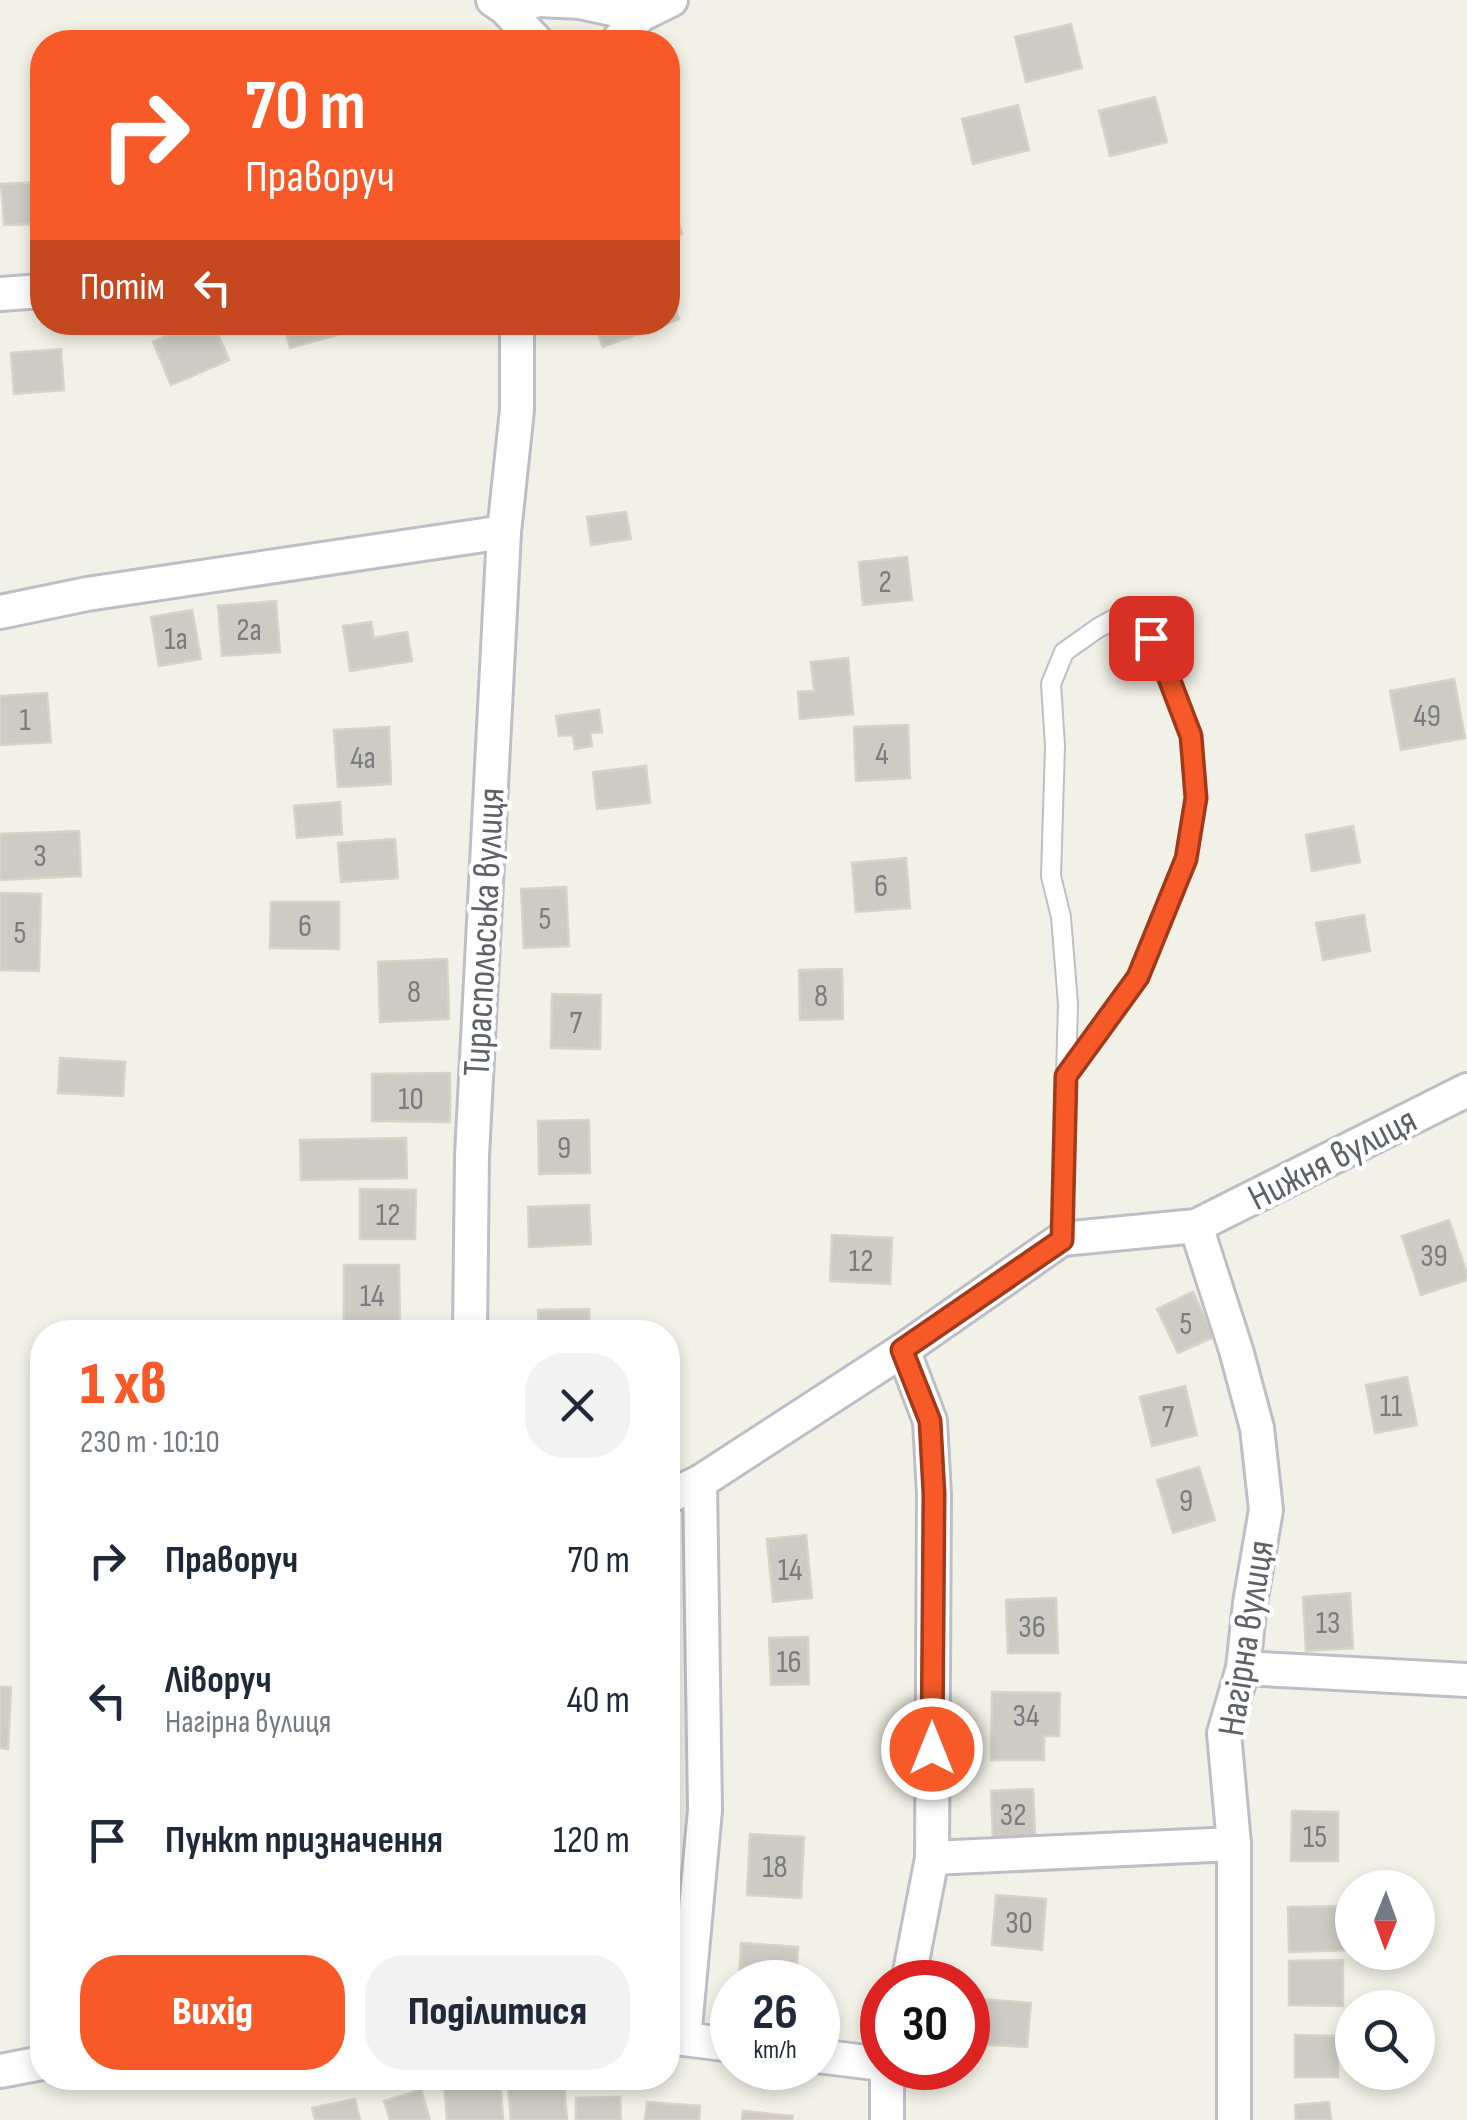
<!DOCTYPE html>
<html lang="uk">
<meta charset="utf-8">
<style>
:root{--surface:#fff;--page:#f2f2f3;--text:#1f2937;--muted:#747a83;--accent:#f75a28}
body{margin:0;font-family:"Sofia Sans Condensed",sans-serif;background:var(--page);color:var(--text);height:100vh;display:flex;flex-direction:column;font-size:38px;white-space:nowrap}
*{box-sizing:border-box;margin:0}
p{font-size:32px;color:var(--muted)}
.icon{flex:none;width:55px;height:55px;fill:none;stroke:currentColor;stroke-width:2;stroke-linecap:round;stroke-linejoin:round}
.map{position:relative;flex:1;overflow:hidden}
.details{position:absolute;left:30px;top:1320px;width:650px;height:770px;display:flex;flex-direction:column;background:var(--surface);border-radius:40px;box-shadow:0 5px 15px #0003}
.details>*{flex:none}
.top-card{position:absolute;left:30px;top:30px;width:650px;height:305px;border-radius:40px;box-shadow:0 5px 15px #0003;background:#f75a28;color:#fff;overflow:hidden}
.needle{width:65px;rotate:181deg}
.controls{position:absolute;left:1335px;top:1870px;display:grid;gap:20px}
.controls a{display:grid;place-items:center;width:100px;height:100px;border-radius:50%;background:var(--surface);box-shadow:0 5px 15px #0003;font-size:50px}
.speed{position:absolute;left:710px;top:1960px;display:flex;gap:20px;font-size:50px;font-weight:700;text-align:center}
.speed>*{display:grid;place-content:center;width:130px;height:130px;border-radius:50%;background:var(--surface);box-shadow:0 5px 15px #0003;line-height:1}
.speed small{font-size:25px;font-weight:400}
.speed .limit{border:15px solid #d22;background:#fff;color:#111}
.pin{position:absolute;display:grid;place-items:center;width:85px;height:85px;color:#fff;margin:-42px;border-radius:20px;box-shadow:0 5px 15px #0006}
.me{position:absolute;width:110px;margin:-55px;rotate:0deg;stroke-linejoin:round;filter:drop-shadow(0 0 8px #0008)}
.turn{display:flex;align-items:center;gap:35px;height:210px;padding:0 50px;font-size:45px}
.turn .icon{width:130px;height:130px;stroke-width:2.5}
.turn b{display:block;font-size:70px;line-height:85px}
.then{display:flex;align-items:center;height:95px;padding:0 50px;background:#0003;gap:20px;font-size:38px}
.round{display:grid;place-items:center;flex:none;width:105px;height:105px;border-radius:40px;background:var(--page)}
.summary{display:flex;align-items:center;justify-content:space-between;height:170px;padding:0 50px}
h1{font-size:60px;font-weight:800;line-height:75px;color:var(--accent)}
.action{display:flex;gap:20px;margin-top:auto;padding:20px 50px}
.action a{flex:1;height:115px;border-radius:40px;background:var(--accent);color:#fff;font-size:40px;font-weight:800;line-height:115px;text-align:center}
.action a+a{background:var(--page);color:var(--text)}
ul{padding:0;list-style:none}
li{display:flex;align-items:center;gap:30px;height:140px;padding:0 50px}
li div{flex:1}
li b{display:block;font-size:38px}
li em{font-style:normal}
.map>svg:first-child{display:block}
</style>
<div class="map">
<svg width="1467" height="2120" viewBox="0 0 1467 2120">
<rect width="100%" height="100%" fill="#f1f1e7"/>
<g fill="#cdcbc4" stroke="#d7d4c5" stroke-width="2.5">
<path d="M1071,24l11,44 -56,14 -11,-45z"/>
<path d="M1155,97l12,45 -57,14 -11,-45z"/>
<path d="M1018,105l11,45 -56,14 -11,-45z"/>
<path d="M42,182v42l-38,1 -3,-41z"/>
<path d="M669,189l13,45 -14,4v-48z"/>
<path d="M668,289l11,30 -76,28 -10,-25h75z"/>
<path d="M198,322h15l16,38 -58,25 -18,-43z"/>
<path d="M283,322h77l2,6 -72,20z"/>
<path d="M61,349l3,41 -50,4 -3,-41z"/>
<path d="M626,512l5,27 -40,6 -4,-28z"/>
<path d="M907,557l5,43 -49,5 -4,-43z"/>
<path d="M276,601l4,51 -58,4 -4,-50z"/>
<path d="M192,610l9,49 -42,7 -8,-49z"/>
<path d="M371,622l3,16 33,-6 5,29 -62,10 -7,-45z"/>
<path d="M848,658l5,56 -53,5 -2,-27 16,-1 -3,-29z"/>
<path d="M1454,679l11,59 -64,12 -11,-59z"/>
<path d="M47,693l4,49 -51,3v-49z"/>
<path d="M599,710l3,22 -12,1 2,13 -17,3 -2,-14 -14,1 -3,-20z"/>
<path d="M908,725l2,53 -54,3 -2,-54z"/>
<path d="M389,727l2,57 -53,3 -4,-57z"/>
<path d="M646,766l4,37 -53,6 -4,-37z"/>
<path d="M340,802l2,32 -45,4 -3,-32z"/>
<path d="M1353,826l7,36 -48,9 -6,-36z"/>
<path d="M79,831l2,45 -81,4v-46z"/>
<path d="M395,839l3,39 -57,4 -3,-39z"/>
<path d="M906,858l4,50 -54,4 -4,-49z"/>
<path d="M566,887l3,59 -45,2 -3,-59z"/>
<path d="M0,893l41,1 -2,77 -39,-1z"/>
<path d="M271,902h68v47l-69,-1z"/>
<path d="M1364,915l6,36 -47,9 -7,-37z"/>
<path d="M447,959l2,60 -69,3 -2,-60z"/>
<path d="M842,969l1,50 -43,1 -1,-50z"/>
<path d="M552,994l49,1 -1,54 -49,-1z"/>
<path d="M60,1058l65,4 -2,34 -65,-3z"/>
<path d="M450,1073v49l-78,-1v-47z"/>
<path d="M589,1120l1,53 -51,1 -1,-53z"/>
<path d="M406,1138l1,40 -106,2 -1,-40z"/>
<path d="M360,1189l56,1 -1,49h-55z"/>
<path d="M589,1205l2,39 -62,3 -1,-40z"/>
<path d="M1449,1220l18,54v6l-46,15 -19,-59z"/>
<path d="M832,1235l60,3 -2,46 -60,-3z"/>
<path d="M344,1265h55l1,59h-56z"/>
<path d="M1193,1292l21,45 -36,16 -21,-44z"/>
<path d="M589,1309l1,23h-51l-1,-22z"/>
<path d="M1407,1377l10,48 -42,8 -9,-48z"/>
<path d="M1185,1386l12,49 -45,11 -12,-49z"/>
<path d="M1199,1467l16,53 -42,13 -16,-53z"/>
<path d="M806,1535l6,63 -39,4 -6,-63z"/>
<path d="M1350,1593l3,55 -47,3 -3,-54z"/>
<path d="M1056,1598l2,55h-50l-2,-53z"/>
<path d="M808,1637l1,47 -38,1 -2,-47z"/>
<path d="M0,1687h11l-3,62 -8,-1z"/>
<path d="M992,1692l68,1 -1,43h-15v24h-53z"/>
<path d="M1033,1789l2,47 -42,2 -2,-47z"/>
<path d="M1292,1811l46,1v49h-47z"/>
<path d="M750,1834l54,3 -3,61 -54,-3z"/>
<path d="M996,1895l50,4 -4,51 -50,-5z"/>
<path d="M1352,1906v44l-63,2 -1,-45z"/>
<path d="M741,1943l57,4 -2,35h-57z"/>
<path d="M1343,1960v46l-54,-1v-44z"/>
<path d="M982,1999l49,4 -4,44 -48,-3z"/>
<path d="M1295,2035l43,1v41h-43z"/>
<path d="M500,2079l3,41h-56l-3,-37z"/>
<path d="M564,2082l3,38h-56l-3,-33z"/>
<path d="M421,2090l9,30h-40l-6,-19z"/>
<path d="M620,2097l1,23h-45v-22z"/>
<path d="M355,2099l5,21h-45l-3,-12z"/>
<path d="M647,2102l53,4 -1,14h-54z"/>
<path d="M1329,2102l2,18h-35l-1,-15z"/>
<path d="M743,2111l50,5 -1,4h-50z"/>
</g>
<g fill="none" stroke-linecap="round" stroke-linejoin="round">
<defs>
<path id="lane" d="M1062,1239l4,-163 72,-99 48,-118 10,-61 -5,-62 -26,-68 -29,-61 -38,21 -34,24 -13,32 4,62 -4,130 10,41 7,87 -2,72"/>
<g id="street">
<path d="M493,0l12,8 32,34"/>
<path d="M505,8l35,-8 40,2 60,13"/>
<path d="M617,42l23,-27 31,-15"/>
<path d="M0,294l42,-3"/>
<path d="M0,612l87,-18 417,-62"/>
<path d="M1196,1226l40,124 21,78 9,82 -16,93 -7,65 -19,65 10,111v276"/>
<path d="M470,1332l2,-176 32,-624 13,-122v-88"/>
<path d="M903,1350l27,71 4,73 -2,364 -24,124"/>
<path d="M668,1497l32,-15 203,-132 159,-111 134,-13 271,-136"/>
<path d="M1243,1668l224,12"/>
<path d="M932,1858l302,-14"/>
<path d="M668,2037l64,8"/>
<path d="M684,2039l21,-229 -5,-328"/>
<path d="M818,2056l64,8"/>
<path d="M0,2071l42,-8"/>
<path d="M887,2120v-52"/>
</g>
</defs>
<use href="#lane" stroke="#bebfc6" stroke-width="22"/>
<use href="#street" stroke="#bebfc6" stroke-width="38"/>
<use href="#lane" stroke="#fff" stroke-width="18"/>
<use href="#street" stroke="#fff" stroke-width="32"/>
</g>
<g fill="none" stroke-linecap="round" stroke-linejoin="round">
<defs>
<path id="route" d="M932,1749l2,-255 -4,-73 -28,-71 160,-110 4,-164 72,-99 48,-118 10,-61 -5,-62 -26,-68 -14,-30"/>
</defs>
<use href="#route" stroke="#a13a1a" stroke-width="25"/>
<use href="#route" stroke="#f75a28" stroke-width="18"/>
</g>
<g text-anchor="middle" stroke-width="9" stroke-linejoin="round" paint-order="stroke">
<g font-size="32" fill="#7a7c7f">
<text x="885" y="592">2</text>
<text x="249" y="640">2а</text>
<text x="176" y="649">1а</text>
<text x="1427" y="726">49</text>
<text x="25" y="730">1</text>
<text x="882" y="764">4</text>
<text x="363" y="768">4а</text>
<text x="40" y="866">3</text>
<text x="881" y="896">6</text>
<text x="545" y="929">5</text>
<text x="305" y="936">6</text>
<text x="20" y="943">5</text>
<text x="414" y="1002">8</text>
<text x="821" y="1006">8</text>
<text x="576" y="1033">7</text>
<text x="411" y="1109">10</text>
<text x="564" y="1158">9</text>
<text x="388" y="1225">12</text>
<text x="1434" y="1266">39</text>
<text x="861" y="1271">12</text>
<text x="372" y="1306">14</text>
<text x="1186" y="1334">5</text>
<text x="1391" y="1416">11</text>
<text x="1168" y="1427">7</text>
<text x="1186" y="1511">9</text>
<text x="790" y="1580">14</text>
<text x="1328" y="1633">13</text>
<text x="1032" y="1637">36</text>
<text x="789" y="1672">16</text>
<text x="1026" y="1726">34</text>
<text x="1013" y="1825">32</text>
<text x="1315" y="1847">15</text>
<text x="775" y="1877">18</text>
<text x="1019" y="1933">30</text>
</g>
<g font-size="38" fill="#5e6168" stroke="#fff">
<text transform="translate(483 932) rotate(-87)" y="13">Тираспольська вулиця</text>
<text transform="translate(1332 1158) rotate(-27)" y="13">Нижня вулиця</text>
<text transform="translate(1245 1638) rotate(-81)" y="13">Нагірна вулиця</text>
</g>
</g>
</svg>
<div class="controls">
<a><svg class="needle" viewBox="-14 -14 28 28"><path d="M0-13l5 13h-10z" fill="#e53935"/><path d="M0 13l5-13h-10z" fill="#747a83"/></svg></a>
<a><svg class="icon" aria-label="search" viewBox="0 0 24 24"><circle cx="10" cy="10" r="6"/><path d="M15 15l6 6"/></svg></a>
</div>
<div class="speed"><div>26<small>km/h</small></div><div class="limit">30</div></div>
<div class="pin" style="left:1151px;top:638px;background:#d93025"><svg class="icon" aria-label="arrive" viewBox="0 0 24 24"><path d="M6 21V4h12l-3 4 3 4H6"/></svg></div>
<svg class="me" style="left:932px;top:1749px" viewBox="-20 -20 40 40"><circle r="17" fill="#f75a28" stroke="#fff" stroke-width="3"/><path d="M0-11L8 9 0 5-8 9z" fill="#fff"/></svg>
<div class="top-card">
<div class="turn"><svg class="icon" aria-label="right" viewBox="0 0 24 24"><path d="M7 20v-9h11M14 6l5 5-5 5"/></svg><div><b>70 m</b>Праворуч</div></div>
<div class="then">Потім<svg class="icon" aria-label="left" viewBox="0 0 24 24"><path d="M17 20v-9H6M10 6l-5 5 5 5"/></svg></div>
</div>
<section class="details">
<div class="summary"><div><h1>1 хв</h1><p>230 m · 10:10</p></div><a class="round"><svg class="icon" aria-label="close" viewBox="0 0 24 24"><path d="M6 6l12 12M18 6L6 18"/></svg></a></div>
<ul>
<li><svg class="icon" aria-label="right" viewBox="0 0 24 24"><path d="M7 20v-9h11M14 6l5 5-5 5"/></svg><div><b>Праворуч</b></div><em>70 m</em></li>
<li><svg class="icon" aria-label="left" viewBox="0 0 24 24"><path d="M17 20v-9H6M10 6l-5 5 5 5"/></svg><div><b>Ліворуч</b><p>Нагірна вулиця</p></div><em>40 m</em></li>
<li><svg class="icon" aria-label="arrive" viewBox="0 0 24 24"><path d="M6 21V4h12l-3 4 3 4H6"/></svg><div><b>Пункт призначення</b></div><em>120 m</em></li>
</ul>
<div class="action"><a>Вихід</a><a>Поділитися</a></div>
</section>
</div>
